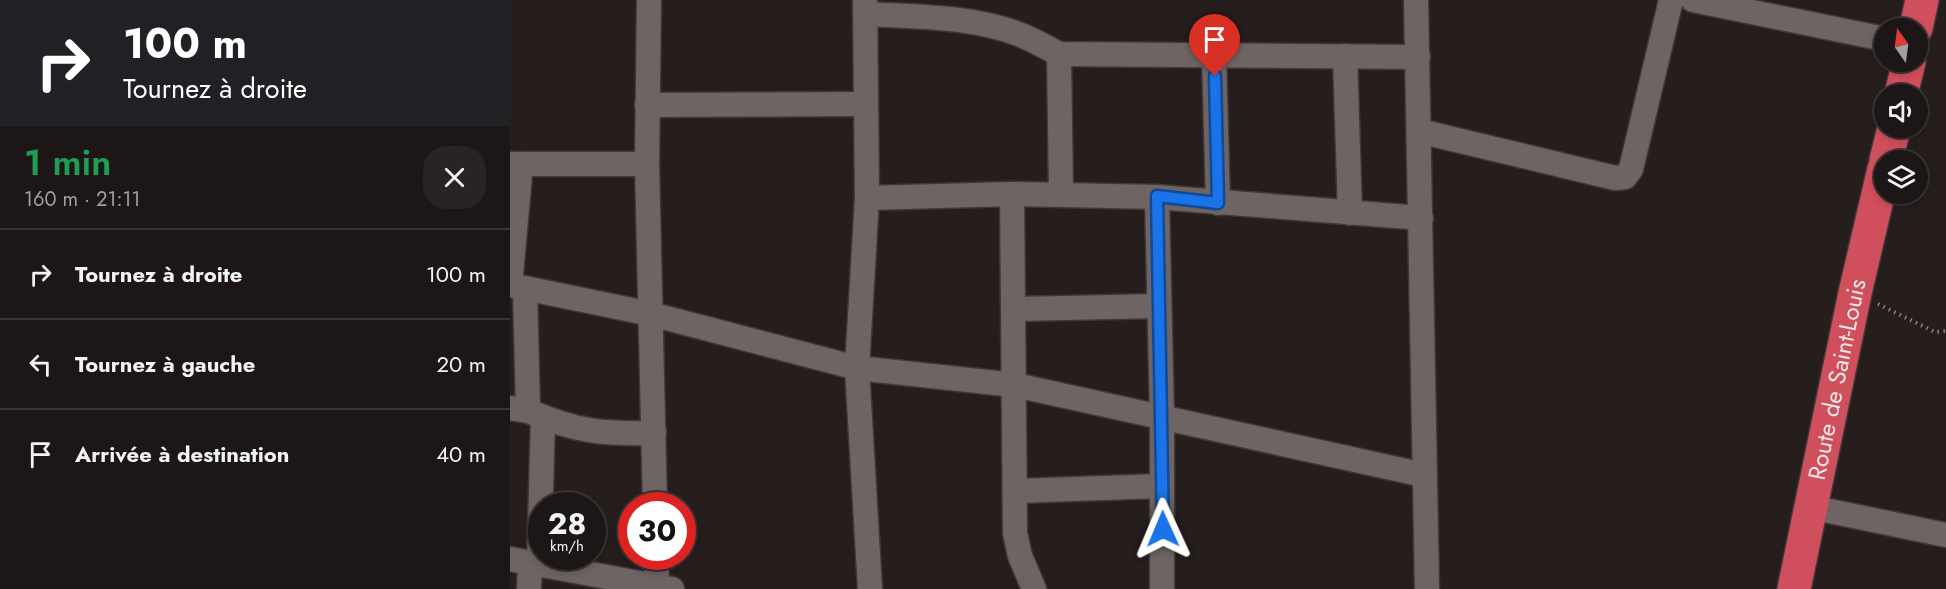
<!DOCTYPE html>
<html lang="fr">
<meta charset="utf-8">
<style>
:root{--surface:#1c1616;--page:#292323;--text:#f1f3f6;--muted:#a09fa1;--line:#3a3535}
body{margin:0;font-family:Jost,sans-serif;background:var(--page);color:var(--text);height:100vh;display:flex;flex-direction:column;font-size:22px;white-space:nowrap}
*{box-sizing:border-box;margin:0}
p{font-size:20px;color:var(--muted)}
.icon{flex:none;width:33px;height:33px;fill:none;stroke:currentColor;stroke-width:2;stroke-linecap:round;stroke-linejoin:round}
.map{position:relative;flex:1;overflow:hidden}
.panel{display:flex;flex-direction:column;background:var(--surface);width:510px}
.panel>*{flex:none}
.hud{background:#202124;color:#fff;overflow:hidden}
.needle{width:39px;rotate:346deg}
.controls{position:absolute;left:1364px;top:18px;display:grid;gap:12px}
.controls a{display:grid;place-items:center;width:54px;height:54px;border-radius:50%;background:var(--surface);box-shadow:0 3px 9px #0003,0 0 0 2px var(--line);font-size:30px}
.speed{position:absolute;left:18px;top:492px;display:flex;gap:12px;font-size:30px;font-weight:700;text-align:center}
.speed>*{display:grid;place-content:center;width:78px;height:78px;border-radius:50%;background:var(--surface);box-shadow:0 3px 9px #0003,0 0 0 2px var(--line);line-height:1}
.speed small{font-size:15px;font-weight:400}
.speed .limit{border:9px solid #d22;background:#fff;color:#111}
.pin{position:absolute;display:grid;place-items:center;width:51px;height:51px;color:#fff;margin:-62px -26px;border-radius:50% 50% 50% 0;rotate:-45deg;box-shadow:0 0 6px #0007}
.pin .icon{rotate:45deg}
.me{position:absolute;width:66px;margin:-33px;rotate:359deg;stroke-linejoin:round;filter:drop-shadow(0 0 4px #0008)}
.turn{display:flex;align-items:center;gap:21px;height:126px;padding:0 24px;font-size:27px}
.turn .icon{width:78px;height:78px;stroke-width:2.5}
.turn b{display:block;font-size:42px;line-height:51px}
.round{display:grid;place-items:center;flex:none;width:63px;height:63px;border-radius:24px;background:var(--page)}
.headline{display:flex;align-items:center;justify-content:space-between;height:102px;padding:0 24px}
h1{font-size:36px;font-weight:600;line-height:45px;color:#1e9e55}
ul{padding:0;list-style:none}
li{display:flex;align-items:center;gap:18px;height:90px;padding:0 24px;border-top:2px solid var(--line)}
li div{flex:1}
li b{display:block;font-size:22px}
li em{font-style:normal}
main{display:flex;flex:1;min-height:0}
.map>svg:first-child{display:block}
</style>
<main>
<section class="panel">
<div class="hud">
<div class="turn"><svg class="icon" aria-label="right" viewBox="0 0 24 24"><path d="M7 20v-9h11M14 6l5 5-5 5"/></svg><div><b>100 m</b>Tournez à droite</div></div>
</div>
<div class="headline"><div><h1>1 min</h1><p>160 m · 21:11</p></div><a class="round"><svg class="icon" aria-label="close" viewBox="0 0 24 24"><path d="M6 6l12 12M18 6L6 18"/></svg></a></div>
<ul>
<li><svg class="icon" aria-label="right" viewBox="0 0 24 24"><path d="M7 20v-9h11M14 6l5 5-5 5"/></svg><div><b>Tournez à droite</b></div><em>100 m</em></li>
<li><svg class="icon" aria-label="left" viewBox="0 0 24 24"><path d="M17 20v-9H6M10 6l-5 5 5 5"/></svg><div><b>Tournez à gauche</b></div><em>20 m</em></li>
<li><svg class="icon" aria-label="arrive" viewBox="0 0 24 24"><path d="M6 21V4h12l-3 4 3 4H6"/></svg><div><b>Arrivée à destination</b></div><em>40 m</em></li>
</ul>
</section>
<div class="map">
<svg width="1436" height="589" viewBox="0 0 1436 589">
<rect width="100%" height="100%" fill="#261d1d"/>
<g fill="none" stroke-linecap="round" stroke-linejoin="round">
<defs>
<g id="minor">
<path d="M139,0l-2,164 8,342"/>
<path d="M355,0l2,198 -10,170 13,221"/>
<path d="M906,0l11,589"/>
<path d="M1183,0l191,39"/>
<path d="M355,14c52,3 108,2 156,21 13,5 26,13 38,19l359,3"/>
<path d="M549,54l2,141"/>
<path d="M704,55l4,148"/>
<path d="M835,56l5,157"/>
<path d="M137,105l219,-1"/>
<path d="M909,131l196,47 10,-1 6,-8 40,-169"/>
<path d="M0,164h137"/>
<path d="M502,194l3,339 5,23 14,33"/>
<path d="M647,197l5,221v171"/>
<path d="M357,198l145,-4 145,3 264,21"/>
<path d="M0,285l141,29 206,54 158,17 409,90"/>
<path d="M0,285l11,-121"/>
<path d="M504,309l145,-3"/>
<path d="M0,408l18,3 -3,-123"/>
<path d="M21,412c46,20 73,22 123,21"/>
<path d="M506,491l145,-5"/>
<path d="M1300,507l136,28"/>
<path d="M146,556l1,33"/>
<path d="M0,559l162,30"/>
<path d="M29,564l4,-147"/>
<path d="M19,589l1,-26"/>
</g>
<g id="highway">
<path d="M1406,28l6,-28"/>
<path d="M1391,94l8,-32"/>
<path d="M1376,160l8,-32"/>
<path id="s1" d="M1284,589l61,-296 29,-124"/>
</g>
</defs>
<use href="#minor" stroke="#3f3838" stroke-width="27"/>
<use href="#highway" stroke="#3f3838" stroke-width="36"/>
<path stroke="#8c8484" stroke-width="4" stroke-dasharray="1.5 4.5" stroke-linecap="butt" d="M1368,304l57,28 11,-1"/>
<use href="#minor" stroke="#6f6464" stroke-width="24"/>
<use href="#highway" stroke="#d04f5c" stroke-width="33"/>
</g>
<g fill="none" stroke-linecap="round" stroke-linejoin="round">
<defs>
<path id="route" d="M653,529l-6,-333 61,7 -3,-127"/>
</defs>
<use href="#route" stroke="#114b97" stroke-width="15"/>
<use href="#route" stroke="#1a73e8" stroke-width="10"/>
</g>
<g text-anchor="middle" stroke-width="6" stroke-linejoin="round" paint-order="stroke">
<g font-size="24" fill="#eee8e8" stroke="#1c1414">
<text dy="8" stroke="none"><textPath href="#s1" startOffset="214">Route de Saint-Louis</textPath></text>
</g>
</g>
</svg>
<div class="controls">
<a><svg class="needle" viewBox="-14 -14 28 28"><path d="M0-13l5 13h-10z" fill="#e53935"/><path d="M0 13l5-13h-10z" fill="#a09fa1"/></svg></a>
<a><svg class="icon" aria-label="sound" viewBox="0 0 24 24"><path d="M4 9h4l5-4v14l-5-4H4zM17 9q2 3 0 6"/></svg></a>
<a><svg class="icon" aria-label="layers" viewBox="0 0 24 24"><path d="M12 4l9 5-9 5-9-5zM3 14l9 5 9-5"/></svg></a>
</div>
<div class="speed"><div>28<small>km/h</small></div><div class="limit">30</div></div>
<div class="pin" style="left:705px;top:76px;background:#d93025"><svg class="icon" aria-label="arrive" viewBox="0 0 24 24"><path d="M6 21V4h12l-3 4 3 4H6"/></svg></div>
<svg class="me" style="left:653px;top:529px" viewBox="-20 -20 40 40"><path d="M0-17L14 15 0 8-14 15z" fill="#1a73e8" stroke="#fff" stroke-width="4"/></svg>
</div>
</main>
